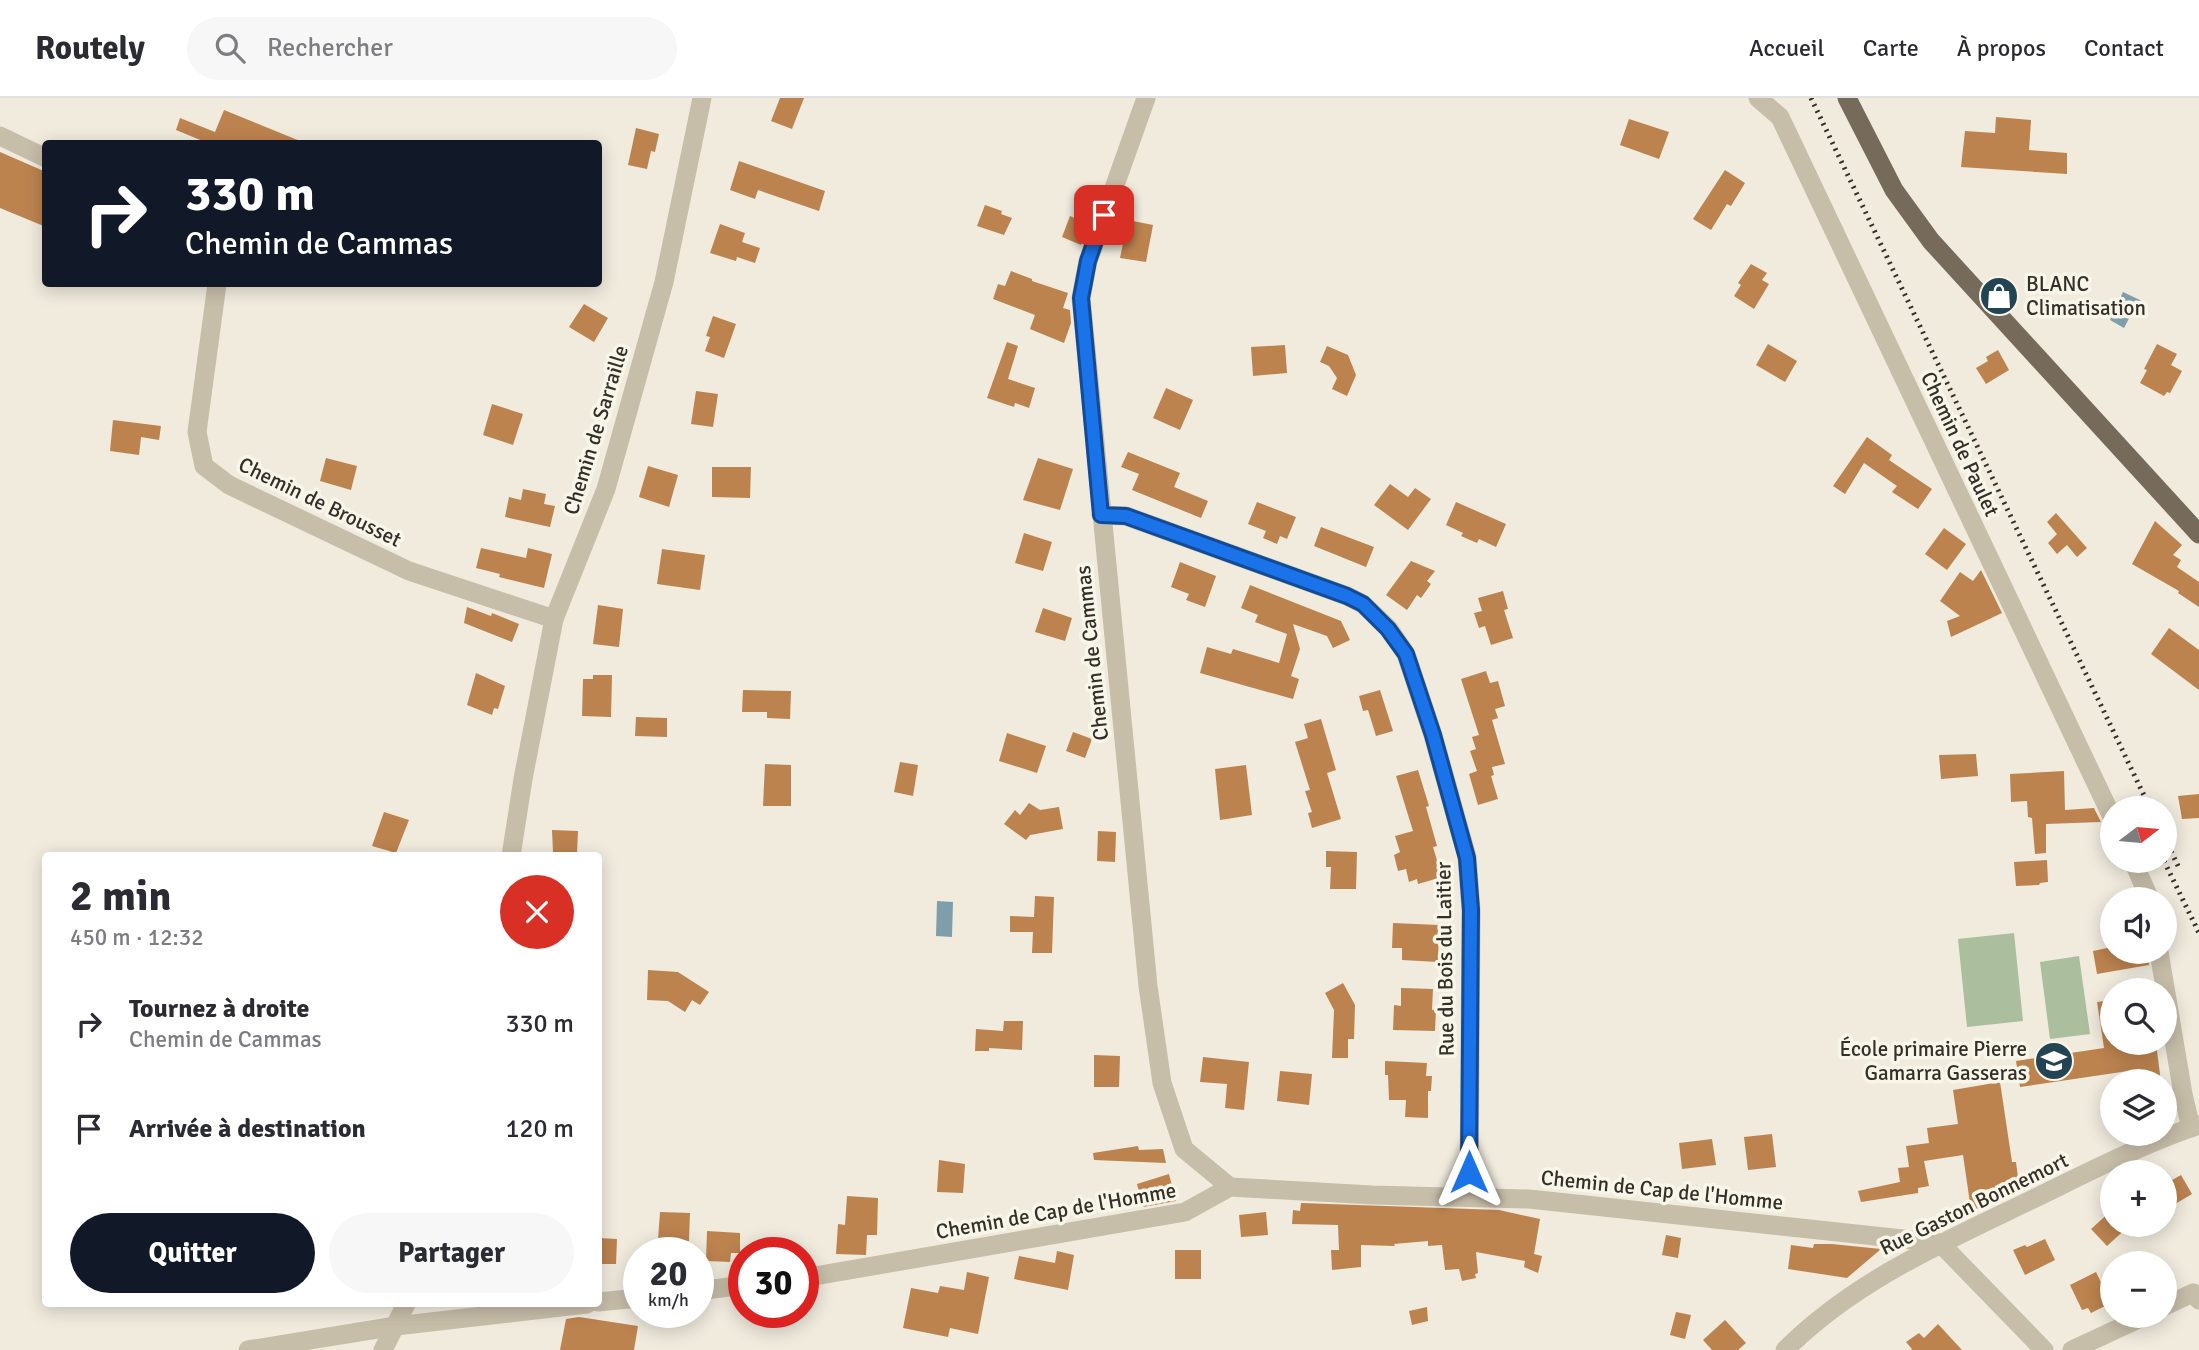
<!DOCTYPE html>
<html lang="fr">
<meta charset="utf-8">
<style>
:root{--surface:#fff;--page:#f7f7f7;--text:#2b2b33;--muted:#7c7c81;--line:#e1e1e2;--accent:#111827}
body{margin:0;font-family:Signika,sans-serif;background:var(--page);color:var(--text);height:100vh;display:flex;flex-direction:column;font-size:26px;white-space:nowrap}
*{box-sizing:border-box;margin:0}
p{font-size:23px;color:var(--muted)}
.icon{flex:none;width:38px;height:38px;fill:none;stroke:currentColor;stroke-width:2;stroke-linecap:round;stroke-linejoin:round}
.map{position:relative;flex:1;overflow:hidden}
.details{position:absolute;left:42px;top:754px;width:560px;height:455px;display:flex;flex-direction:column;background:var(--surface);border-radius:7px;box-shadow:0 4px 18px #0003}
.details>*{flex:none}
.top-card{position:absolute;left:42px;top:42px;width:560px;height:147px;border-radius:7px;box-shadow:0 4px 18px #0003;background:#111827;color:#fff;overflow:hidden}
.needle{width:46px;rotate:74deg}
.tools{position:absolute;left:2100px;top:698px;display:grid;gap:14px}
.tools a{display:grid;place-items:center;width:77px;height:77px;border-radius:50%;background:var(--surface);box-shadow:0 4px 18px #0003;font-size:35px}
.speed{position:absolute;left:623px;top:1139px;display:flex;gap:14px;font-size:35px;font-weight:700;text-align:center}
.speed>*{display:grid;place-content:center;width:91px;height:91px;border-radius:50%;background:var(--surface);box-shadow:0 4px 18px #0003;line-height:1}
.speed small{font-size:18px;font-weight:400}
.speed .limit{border:10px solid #d22;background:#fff;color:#111}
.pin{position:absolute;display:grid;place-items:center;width:60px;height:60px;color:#fff;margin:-30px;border-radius:14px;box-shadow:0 4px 10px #0006}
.me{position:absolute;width:77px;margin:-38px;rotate:0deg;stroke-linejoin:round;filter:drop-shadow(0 0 5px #0008)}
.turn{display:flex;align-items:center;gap:24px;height:147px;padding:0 28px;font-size:32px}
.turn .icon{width:91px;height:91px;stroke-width:2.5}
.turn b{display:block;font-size:49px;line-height:60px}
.round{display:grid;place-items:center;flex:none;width:74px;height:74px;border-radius:37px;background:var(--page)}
.summary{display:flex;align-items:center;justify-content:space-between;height:119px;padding:0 28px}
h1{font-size:42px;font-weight:700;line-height:52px}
.action{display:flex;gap:14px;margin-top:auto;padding:14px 28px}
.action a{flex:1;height:80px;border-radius:42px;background:var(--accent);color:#fff;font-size:28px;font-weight:700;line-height:80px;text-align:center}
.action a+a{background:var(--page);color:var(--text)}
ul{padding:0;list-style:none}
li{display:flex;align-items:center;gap:21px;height:105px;padding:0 28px}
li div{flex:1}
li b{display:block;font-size:26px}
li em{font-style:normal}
header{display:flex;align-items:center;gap:42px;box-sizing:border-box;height:98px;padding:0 35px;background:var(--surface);border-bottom:2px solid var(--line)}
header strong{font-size:33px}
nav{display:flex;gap:38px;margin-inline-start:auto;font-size:24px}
.search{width:490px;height:63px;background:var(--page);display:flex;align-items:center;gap:18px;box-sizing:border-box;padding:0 24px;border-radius:38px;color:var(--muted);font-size:26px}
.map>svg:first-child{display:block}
</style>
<header>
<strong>Routely</strong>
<div class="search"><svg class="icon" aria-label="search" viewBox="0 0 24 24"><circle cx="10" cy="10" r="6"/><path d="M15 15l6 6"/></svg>Rechercher</div>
<nav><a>Accueil</a><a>Carte</a><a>À propos</a><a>Contact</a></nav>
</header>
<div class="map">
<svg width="2199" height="1252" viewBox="0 0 2199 1252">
<rect width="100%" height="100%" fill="#f0ebdd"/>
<g fill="#abbe9e">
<path d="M2014,835l9,88 -56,6 -9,-88z"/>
<path d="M2079,858l11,78 -40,5 -10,-77z"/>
</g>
<g fill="#7e9eab">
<path d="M2123,194l19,9 -3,5 -3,-1 -12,23 -14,-8z"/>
<path d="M937,803l16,1 -1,35 -16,-1z"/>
</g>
<g fill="#bc834f">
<path d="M780,0h24l-12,31 -21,-8z"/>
<path d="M224,12l81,33 -1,1h-94l-34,-14 4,-12 35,14z"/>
<path d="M1996,19l35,3 -2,30 38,3v21l-106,-7 4,-36 30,2z"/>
<path d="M1629,21l40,13 -10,27 -39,-14z"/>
<path d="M636,30l23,6 -4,18 -4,-1 -4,18 -19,-4z"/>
<path d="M0,54l46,20v55l-46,-19z"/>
<path d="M739,63l86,30 -6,20 -61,-21 -3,9 -25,-9z"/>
<path d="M1725,72l20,13 -14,23 -4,-2 -16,26 -18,-11z"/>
<path d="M985,107l17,6 -1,3 11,4 -8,17 -27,-9z"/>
<path d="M1070,118l18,8 -7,21 -19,-8z"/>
<path d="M1128,122l25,5 -7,37 -26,-4z"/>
<path d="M720,126l25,9 -3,9 18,6 -5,15 -18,-6 -1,4 -26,-8z"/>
<path d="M1751,166l16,9 -5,7 7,4 -15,25 -20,-13 7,-11 -3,-2z"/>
<path d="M1011,173l21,8v2l36,12 -5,15 7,2 1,13 -7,20 -34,-14 5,-14 -42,-16 5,-15 7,2z"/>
<path d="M584,206l24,14 -14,24 -25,-15z"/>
<path d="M713,218l23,8 -12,34 -19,-7 5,-14 -4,-1z"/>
<path d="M1007,244l11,4 -10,33 27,9 -6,20 -14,-5 -1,4 -27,-9z"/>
<path d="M1768,246l29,17 -12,21 -29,-17z"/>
<path d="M2157,246l20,10 -6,11 11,6 -12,22 -3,-1 -3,4 -24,-13 7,-13 -3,-1z"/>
<path d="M1285,247l2,28 -34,3 -2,-29z"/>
<path d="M1327,248l21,9 8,20 -9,21 -15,-7 5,-11 -8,-12 -9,-4z"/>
<path d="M1998,252l11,20 -23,14 -10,-16 12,-7 -2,-4z"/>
<path d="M1166,290l27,12 -13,30 -27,-12z"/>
<path d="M696,293l22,3 -5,33 -22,-3z"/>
<path d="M492,306l31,10 -10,31 -30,-10z"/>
<path d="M113,322l48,6 -2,14 -18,-3 -2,18 -29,-4z"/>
<path d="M1867,339l25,18 -3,5 43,29 -14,20 -26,-17 5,-6 -33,-23 -19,31 -12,-8z"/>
<path d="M1128,354l52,21 -6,14 34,14 -7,17 -69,-28 7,-16 -18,-7z"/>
<path d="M326,360l31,8 -6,24 -31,-9z"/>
<path d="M1038,360l35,11 -13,41 -37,-10z"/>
<path d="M648,368l30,9 -9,32 -30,-10z"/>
<path d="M712,369h39l-1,31 -38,-1z"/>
<path d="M1390,386l18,13 7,-9 16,11 -23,31 -34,-25z"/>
<path d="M523,391l23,5 -2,10 11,2 -5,21 -45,-10 4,-20 12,3z"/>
<path d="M1257,404l39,15 -9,22 -7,-3 -3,8 -14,-6 3,-7 -18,-7z"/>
<path d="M1456,404l50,22 -10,23 -17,-8 -2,4 -16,-7 2,-3 -17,-8z"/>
<path d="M2056,415l31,35 -10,9 -10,-12 -10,9 -9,-11 9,-9 -10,-12z"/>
<path d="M2155,423l27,24 -9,10 8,5 -4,7 22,15v25l-21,-14 1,-2 -47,-27z"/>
<path d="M1321,429l53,20 -8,20 -52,-21z"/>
<path d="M1944,430l22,16 -19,26 -22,-16z"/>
<path d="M1024,435l28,9 -9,29 -28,-8z"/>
<path d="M481,450l45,10 2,-10 24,6 -8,34 -45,-11 1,-3 -24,-6z"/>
<path d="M662,451l43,6 -5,35 -43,-6z"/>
<path d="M1411,463l24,10 -8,10 4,3 -10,14 -4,-3 -10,15 -21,-15z"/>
<path d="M1180,464l36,14 -11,31 -19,-7 3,-6 -18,-7z"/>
<path d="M1981,472l21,43 -51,24 -4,-16 13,-5 -20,-15 20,-29 13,9z"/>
<path d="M1250,487l91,36 9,19 -17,8 -6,-12 -34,-12 7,25 -9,27 8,3 -6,20 -93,-26 7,-26 24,7 2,-5 46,14 8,-29 -32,-12 3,-7 -17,-7z"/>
<path d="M1503,493l5,18 -4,1 9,28 -22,7 -6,-19 -6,2 -5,-15 8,-2 -4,-13z"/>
<path d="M598,507l25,4 -4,38 -26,-3z"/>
<path d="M467,509l24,9 1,-3 27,11 -7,18 -48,-19z"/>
<path d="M1043,510l29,10 -7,23 -30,-9z"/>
<path d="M2169,530l30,22v40l-48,-36z"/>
<path d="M1486,573l4,12 8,-2 7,25 -10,3 3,9 -6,2 13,44 -13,3 2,8 -3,1 7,23 -20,6 -9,-31 8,-3 -7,-20 6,-2 -4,-12 7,-2 -18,-56z"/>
<path d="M476,575l29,13 -7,23 -4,-1 -2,7 -25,-10z"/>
<path d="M593,577h19l-1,42 -29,-1 1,-37h10z"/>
<path d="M743,592l48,1 -1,28 -23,-1v-6h-25z"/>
<path d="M1380,592l13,41 -17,5 -8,-26 -5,1 -4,-15z"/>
<path d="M636,619l31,1v19l-32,-1z"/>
<path d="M1321,621l15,51 -9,3 14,46 -29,9 -4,-15 4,-1 -7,-21 5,-1 -15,-48 13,-4 -4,-14z"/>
<path d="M1073,634l19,7 -7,19 -19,-7z"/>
<path d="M1007,635l39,13 -9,27 -38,-12z"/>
<path d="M1976,656l2,22 -37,3 -2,-24z"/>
<path d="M900,664l18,3 -5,31 -19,-4z"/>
<path d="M765,666l26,1v41h-28z"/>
<path d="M1246,667l6,50 -32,5 -5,-51z"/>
<path d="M1418,672l11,36 -3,1 11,39 -4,1 9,30 -24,7 -1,-5 -8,3 -3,-13 -8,2 -4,-16 6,-3 -5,-16 18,-5 -17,-55z"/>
<path d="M2064,673l1,39 29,-2 7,14 -55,2v29l-11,1 -3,-36 -4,-1 -1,-16 -16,1 -1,-28z"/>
<path d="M2199,696v24l-17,1 -4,-23z"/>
<path d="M1029,705l11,7 19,-3 4,22 -33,6 -4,5 -22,-16 11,-14 5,5z"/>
<path d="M384,714l25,8 -13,33 -24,-7z"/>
<path d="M552,732l26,1 -1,23 -24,-2z"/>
<path d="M1098,733l18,1 -1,30 -18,-1z"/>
<path d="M1326,753l31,1 -1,37h-26l1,-22h-5z"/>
<path d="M2047,762l1,22 -8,1 -1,2 -23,1 -2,-24z"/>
<path d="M1035,798l19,1 -2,56h-20l1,-21h-23v-16l24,1z"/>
<path d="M1393,825l46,2 -1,37 -36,-2v-12h-10z"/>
<path d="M2112,849v5h35l2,13 -52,9 -4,-23z"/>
<path d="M648,872l30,2 31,20 -9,13 -8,-5 -7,12 -17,-11 -21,-1z"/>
<path d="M1343,885l12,22 -1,34h-6v19h-16l2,-48 -9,-17z"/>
<path d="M1401,890l32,1 -1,21h4l-1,21 -42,-1 1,-25 7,1z"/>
<path d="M2112,902v43h44l5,39h-24l-2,-12 -115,17 -4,-26 88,-13 -7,-46z"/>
<path d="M1004,923h19l-1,29 -33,-2v3h-14l1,-22 27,2z"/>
<path d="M1094,957l26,1 -1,31h-25z"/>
<path d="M1203,959l46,5 -5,48 -19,-2 2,-24 -27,-2z"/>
<path d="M1385,963l42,2 -1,13h6l-1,15h-3v27l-23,-1 1,-17h-17l-1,-25h-3z"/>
<path d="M1280,973l32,3 -3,31 -32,-4z"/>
<path d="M2000,984l12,80h4l3,23 -36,5 3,17 -15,3 -8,-55 -39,6 5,25 -11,2v5l-57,9 -3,-11 42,-9 -2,-14 11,-1 -3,-21 23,-3 -2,-15 31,-4 -5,-34z"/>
<path d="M1772,1036l4,33 -28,3 -4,-33z"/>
<path d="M1712,1041l4,26 -34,4 -3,-26z"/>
<path d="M1138,1048l1,4 24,-1 3,14 -72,-3 -1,-7z"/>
<path d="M939,1062l26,4 -2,29 -26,-1z"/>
<path d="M1169,1076l7,27 -33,6 -6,-23z"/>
<path d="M2181,1077l11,19 -27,16v-26z"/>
<path d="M847,1098l31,2 -1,37h-10l-1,20 -30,-1 2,-30 7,1z"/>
<path d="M1301,1105l198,7 41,9 -6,35 8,2 -4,17 -14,-6 1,-6 -49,-9 2,21 -3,1 1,4 -14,3 -3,-12 -14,1 -3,-25 -14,1v-5l-34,3 1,2 -34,-1v22l-29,3 -1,-20h8l-1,-25 -46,-1 1,-14 7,1z"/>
<path d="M2112,1112v15h18l-23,21 -16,-17z"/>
<path d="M660,1114l30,1 -1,28 -31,-1z"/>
<path d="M1266,1114l2,23 -27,2 -2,-22z"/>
<path d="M707,1133l33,2v20h-9l-1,9 -24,-1z"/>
<path d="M1666,1137l15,3 -3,20 -16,-3z"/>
<path d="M598,1140l19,1 -1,25h-18z"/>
<path d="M2045,1141l10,21 -30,15 -12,-25 12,-5 2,2z"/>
<path d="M1814,1146h18l49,5 -34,29 -59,-9 3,-24 22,3z"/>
<rect x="1175" y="1152" width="26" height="29"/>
<path d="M1057,1153l17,4 -6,35 -54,-11 5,-23 36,7z"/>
<path d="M967,1174l22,5 -11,57 -28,-6 -2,9 -45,-9 8,-40 27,5 2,-7 24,4z"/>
<path d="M2096,1174l15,31 -20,10 -3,-5 -6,2 -12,-25z"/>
<path d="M1427,1209l1,14 -16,4 -3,-14z"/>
<path d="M1676,1214l15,3 -6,24 -15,-4z"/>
<path d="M579,1219l59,9 -4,24h-74l6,-31z"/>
<path d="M1725,1222l21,23 -8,7h-26l-9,-10z"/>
<path d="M1938,1226l24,26h-51l1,-1 -6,-7 13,-9 5,5z"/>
</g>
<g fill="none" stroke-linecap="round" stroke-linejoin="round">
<g stroke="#c7bea9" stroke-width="19">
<path d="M1146,0l-58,163 -7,37 67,688 14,97 22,66 46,38"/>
<path d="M1758,0l22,19 332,700"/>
<path d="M0,38l46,22"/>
<path d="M217,186l-20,148 7,34 25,19 180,86 145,48"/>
<path d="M1101,417l25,1 221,80 16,8 26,25 17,25 27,81 34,122 4,53 -2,287"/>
<path d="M511,758l12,-77 31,-160 52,-130 58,-207 38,-184"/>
<path d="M2133,763l17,39"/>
<path d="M2159,854l24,142 8,34"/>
<path d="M803,1180l382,-66 45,-25 142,8 157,4 411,44 104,107"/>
<path d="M698,1193l46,-6"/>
<path d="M598,1204l41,-4"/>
<path d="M2165,1208l28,-13 6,7"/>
<path d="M248,1252l148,-24 191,-22"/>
<path d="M383,1252l23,-46"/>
<path d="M1785,1252c69,-69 157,-107 244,-149 56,-27 111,-56 170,-76"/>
<path d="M2072,1252l73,-34"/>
</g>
<path stroke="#766a5b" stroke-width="19" d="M1847,0l47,92 37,51 268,293"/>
<g stroke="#352f29" stroke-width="5" stroke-dasharray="2 5" stroke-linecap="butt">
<path d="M1811,0l339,710"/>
<path d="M2165,741l15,31"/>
<path d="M2164,763l35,72"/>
</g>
</g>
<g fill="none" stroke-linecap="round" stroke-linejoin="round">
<defs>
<path id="route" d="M1104,117l-16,46 -7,37 20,217 25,1 221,80 16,8 25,25 18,25 27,81 34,123 4,52 -2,262"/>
</defs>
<use href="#route" stroke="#114b97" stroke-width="18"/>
<use href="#route" stroke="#1a73e8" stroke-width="12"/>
</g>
<defs>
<symbol id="shop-disc" viewBox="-11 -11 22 22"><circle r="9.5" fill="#224453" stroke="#f8f5e9"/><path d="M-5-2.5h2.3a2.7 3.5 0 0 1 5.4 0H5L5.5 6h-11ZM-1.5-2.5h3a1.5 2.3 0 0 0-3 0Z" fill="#fff"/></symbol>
<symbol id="school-disc" viewBox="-11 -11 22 22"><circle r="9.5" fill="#224453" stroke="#f8f5e9"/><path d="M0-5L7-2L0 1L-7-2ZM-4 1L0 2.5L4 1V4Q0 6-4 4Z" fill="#fff"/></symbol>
</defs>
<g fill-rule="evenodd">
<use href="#shop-disc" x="1977" y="176" width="44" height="44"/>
<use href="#school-disc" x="2032" y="941" width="44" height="44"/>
</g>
<g text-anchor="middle" stroke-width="7" stroke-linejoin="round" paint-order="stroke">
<g font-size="21" fill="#352f29" stroke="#f8f5e9" text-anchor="start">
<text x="2026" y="193">BLANC<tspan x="2026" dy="24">Climatisation</tspan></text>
<text x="2027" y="958" text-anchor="end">École primaire Pierre<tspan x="2027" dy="24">Gamarra Gasseras</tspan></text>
</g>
<g font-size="21" fill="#352f29" stroke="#f8f5e9">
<text transform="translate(596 332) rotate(-73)" y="7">Chemin de Sarraille</text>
<text transform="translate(1960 346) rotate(65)" y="7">Chemin de Paulet</text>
<text transform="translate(320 404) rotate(26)" y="7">Chemin de Brousset</text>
<text transform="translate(1092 555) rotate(-96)" y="7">Chemin de Cammas</text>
<text transform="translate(1445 861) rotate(-91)" y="7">Rue du Bois du Laitier</text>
<text transform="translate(1662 1092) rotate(6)" y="7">Chemin de Cap de l'Homme</text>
<text transform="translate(1974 1106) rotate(-26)" y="7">Rue Gaston Bonnemort</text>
<text transform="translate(1056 1113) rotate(-10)" y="7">Chemin de Cap de l'Homme</text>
</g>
</g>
</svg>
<div class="tools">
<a><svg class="needle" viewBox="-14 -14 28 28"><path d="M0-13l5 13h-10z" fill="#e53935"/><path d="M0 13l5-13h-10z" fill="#7c7c81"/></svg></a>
<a><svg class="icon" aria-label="sound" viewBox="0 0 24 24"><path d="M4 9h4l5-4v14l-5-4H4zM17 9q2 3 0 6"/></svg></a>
<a><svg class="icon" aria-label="search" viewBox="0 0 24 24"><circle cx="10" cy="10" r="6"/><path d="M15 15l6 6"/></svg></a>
<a><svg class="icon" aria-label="layers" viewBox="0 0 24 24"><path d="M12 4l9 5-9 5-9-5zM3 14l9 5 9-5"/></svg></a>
<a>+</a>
<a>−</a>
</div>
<div class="speed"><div>20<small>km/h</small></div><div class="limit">30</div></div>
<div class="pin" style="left:1104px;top:117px;background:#d93025"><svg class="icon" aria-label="arrive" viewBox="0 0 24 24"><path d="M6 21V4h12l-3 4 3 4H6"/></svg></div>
<svg class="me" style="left:1469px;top:1074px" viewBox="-20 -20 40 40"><path d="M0-17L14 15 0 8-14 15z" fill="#1a73e8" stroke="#fff" stroke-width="4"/></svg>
<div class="top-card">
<div class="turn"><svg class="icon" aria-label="right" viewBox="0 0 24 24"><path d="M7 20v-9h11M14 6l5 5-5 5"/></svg><div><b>330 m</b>Chemin de Cammas</div></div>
</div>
<section class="details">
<div class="summary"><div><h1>2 min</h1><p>450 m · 12:32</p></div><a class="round" style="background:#d93025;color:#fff"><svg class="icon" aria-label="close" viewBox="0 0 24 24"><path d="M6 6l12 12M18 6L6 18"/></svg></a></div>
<ul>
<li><svg class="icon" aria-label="right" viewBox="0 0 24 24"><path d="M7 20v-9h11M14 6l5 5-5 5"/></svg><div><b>Tournez à droite</b><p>Chemin de Cammas</p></div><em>330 m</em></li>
<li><svg class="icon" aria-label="arrive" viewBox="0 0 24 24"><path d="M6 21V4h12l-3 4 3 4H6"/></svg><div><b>Arrivée à destination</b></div><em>120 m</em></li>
</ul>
<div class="action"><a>Quitter</a><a>Partager</a></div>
</section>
</div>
